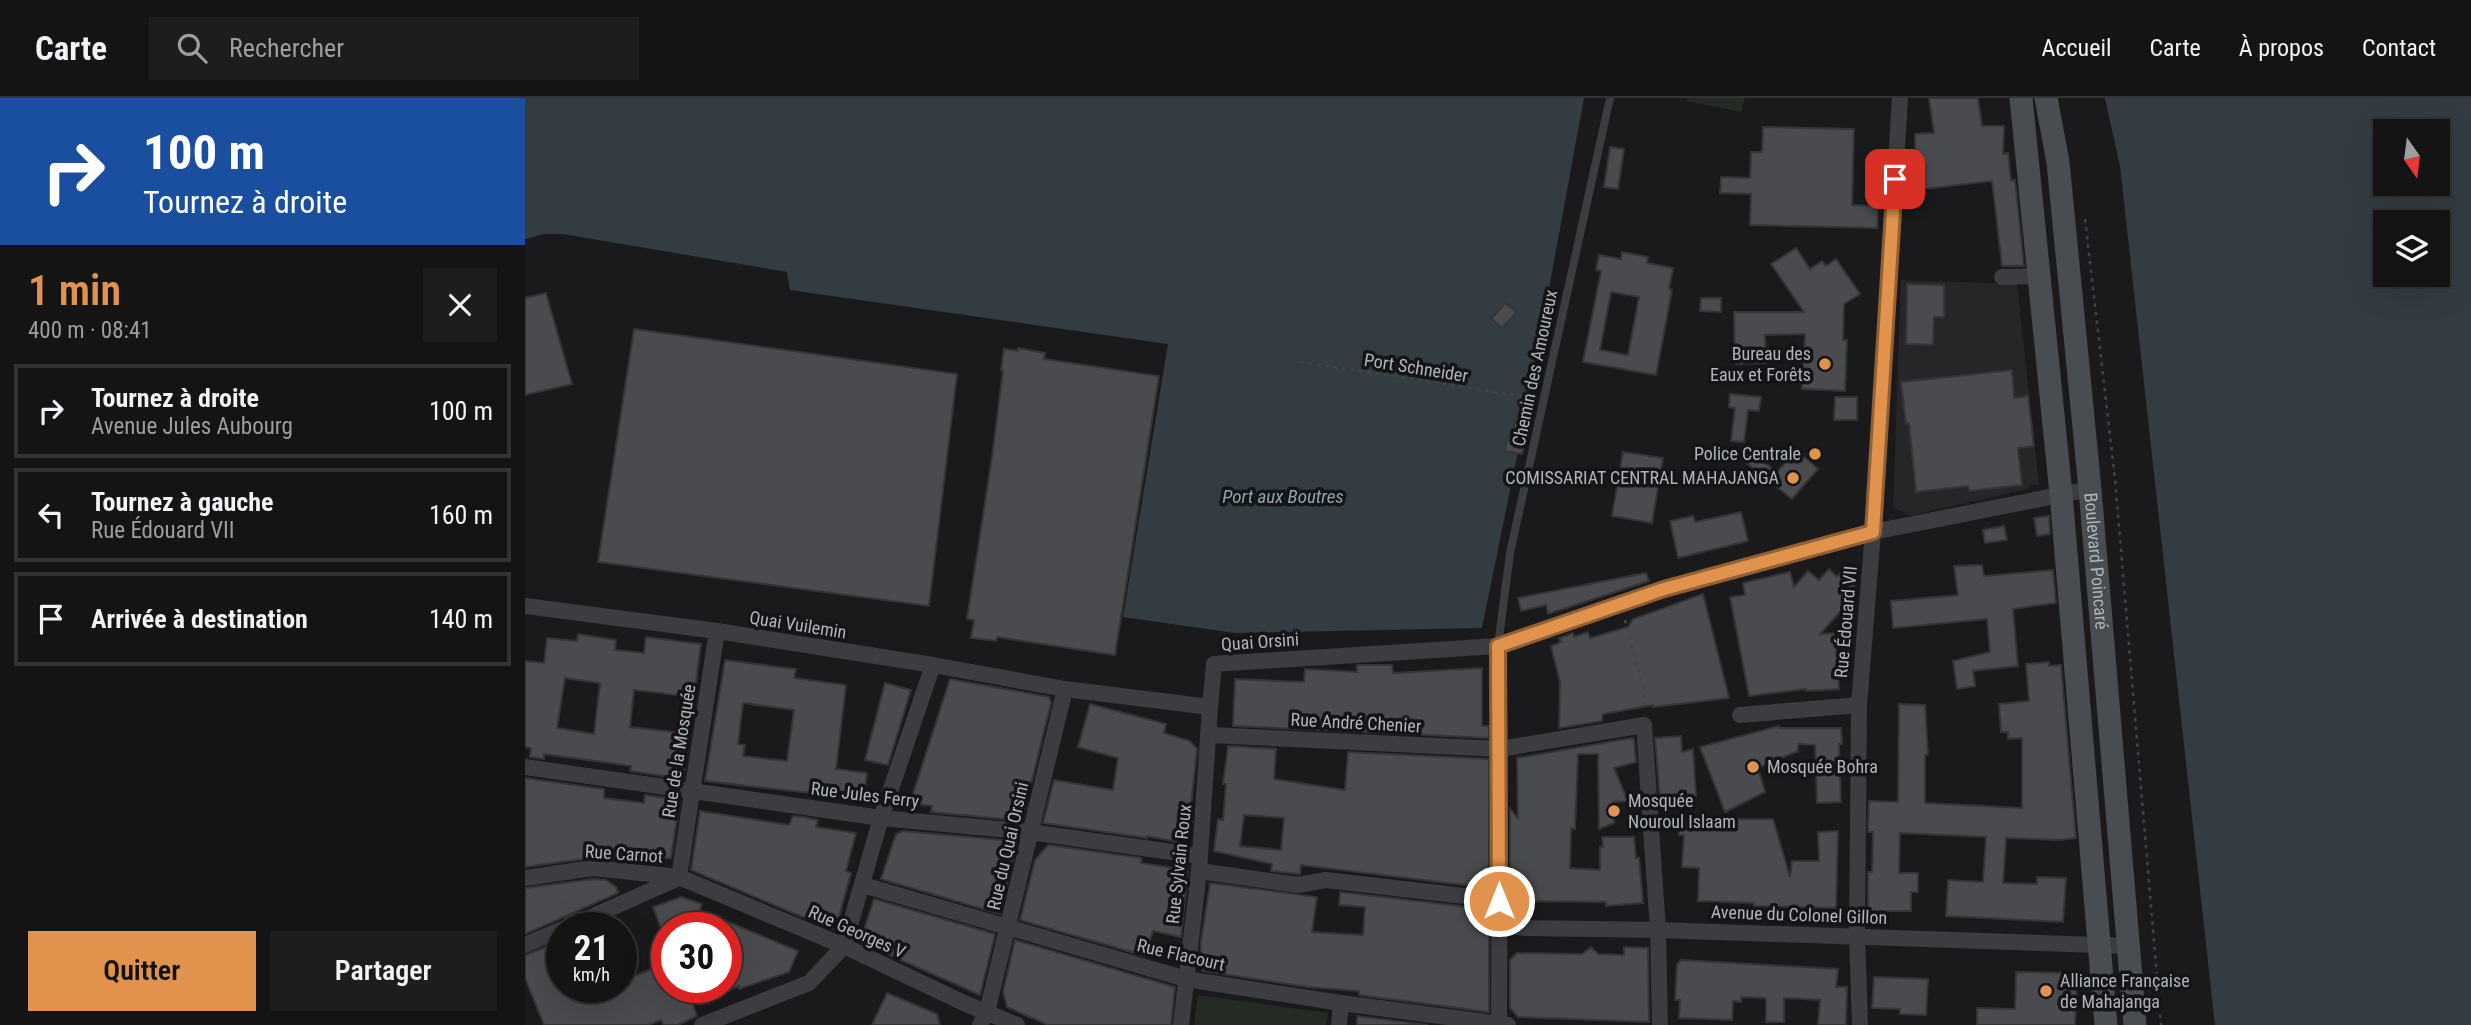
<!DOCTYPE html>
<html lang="fr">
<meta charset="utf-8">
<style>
:root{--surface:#141415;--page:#1d1d1e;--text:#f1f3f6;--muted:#9d9ea0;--line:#333334;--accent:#e1934d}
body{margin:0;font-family:"Roboto Condensed",sans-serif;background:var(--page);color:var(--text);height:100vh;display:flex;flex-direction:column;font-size:26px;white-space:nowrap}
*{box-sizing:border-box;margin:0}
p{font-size:23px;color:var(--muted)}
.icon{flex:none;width:38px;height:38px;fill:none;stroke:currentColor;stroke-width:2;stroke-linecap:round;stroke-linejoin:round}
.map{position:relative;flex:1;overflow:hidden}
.panel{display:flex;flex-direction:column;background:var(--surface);width:525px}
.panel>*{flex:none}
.banner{background:#1a4fa0;color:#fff;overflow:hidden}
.needle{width:46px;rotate:166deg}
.controls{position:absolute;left:1848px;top:21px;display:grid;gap:14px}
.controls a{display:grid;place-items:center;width:77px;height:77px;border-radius:0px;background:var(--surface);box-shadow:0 7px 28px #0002,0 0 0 2px var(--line);font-size:35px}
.speed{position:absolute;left:21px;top:814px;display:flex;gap:14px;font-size:35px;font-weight:700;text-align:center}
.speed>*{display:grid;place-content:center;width:91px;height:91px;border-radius:50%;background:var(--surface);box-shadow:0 7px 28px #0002,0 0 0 2px var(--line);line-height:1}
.speed small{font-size:18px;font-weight:400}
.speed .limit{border:10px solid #d22;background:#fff;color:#111}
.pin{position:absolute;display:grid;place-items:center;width:60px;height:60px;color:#fff;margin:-30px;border-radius:14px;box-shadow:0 4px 10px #0006}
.me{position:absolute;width:77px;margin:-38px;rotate:0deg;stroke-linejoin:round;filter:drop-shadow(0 0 5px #0008)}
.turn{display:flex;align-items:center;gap:24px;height:147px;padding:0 28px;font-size:32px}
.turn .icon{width:91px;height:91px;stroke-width:2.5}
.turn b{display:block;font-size:49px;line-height:60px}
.round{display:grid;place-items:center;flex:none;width:74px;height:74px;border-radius:0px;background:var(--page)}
.head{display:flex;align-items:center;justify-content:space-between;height:119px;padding:0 28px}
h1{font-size:42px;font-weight:600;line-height:52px;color:var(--accent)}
.primary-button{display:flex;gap:14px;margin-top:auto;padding:14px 28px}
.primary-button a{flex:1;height:80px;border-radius:0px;background:var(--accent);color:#111;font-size:28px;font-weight:600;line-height:80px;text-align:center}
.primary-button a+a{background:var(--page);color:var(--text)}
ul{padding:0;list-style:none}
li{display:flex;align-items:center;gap:21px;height:94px;margin:0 14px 10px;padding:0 14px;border:4px solid var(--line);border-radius:0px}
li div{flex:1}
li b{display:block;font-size:26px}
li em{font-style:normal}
header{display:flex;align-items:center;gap:42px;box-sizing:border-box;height:98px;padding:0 35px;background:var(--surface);border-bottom:2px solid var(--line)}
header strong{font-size:33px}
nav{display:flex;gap:38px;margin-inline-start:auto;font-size:24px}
.search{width:490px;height:63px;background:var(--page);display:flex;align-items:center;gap:18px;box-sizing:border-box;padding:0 24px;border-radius:0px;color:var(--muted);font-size:26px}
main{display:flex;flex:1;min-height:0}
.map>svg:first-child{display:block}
</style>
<header>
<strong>Carte</strong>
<div class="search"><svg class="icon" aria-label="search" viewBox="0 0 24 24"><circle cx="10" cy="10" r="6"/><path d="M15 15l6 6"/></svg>Rechercher</div>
<nav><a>Accueil</a><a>Carte</a><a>À propos</a><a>Contact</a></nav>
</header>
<main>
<section class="panel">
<div class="banner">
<div class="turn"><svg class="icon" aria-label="right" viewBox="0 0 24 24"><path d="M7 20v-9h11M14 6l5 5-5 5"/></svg><div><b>100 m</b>Tournez à droite</div></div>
</div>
<div class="head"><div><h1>1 min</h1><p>400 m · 08:41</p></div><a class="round"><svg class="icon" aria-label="close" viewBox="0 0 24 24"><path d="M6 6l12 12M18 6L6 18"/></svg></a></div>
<ul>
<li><svg class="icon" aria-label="right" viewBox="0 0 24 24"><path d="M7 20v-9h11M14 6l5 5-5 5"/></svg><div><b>Tournez à droite</b><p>Avenue Jules Aubourg</p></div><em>100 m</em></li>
<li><svg class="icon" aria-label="left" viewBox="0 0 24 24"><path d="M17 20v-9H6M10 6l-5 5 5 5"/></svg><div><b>Tournez à gauche</b><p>Rue Édouard VII</p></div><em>160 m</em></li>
<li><svg class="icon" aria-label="arrive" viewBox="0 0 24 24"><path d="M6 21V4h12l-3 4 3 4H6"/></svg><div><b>Arrivée à destination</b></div><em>140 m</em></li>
</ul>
<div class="primary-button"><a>Quitter</a><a>Partager</a></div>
</section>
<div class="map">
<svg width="1946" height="927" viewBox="0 0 1946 927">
<rect width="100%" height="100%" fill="#1a1a1c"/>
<path fill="#262629" d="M1376,182l116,4 22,201h-9l-2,4 -119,27 -16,-9z"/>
<g fill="#242b24">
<path d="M1163,0h57l-4,14 -54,-11z"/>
<path d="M673,897l130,18 -2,12h-132z"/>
</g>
<g fill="#333d41" fill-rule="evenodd">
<path d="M0,0h1059l-55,299 -47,231 -247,5 -112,-16 45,-273 -378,-54 -3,-18 -224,-38h-19l-19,5z"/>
<path d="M1580,0h366v927h-256l-95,-859zM1913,33v53h-53v-53zM1913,124v53h-53v-53z"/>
</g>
<g fill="#494b4e" stroke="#343537" stroke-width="2" fill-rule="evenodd">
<path d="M1404,0h49l4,28h22l-1,28 5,-1 3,28 4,-1 9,86h-22l-10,-85 -68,8 -9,-40v-15l19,-1z"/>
<path d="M1238,29l91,2 -2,76 26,1 -1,22 -127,-3 1,-31 -31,-1 1,-16 29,1 1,-26h11z"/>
<path d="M1085,49l14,2 -6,40 -14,-2z"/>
<path d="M1271,150l14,21 12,-8 4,5 10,-7 24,35 -16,10 -1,36h4l-2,51 -43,-2 3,-55 -40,1 1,28 -31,1 -1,-52h70l-33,-48z"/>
<path d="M1097,154l26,5 -1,6 26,5 -4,21 3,1 -16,85 -73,-13 18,-91 -5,-1 3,-15 22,4zM1086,194l28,5 -11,58 -28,-5z"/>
<path d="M1382,186l37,1v32h-10l-1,28 -27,-1z"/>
<path d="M21,195l26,91 -47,11v-97z"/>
<path d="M1176,200h20v14l-21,-1z"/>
<path d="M980,205l12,9 -15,16 -11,-9z"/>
<path d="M109,231l323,45 -28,232 -331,-44z"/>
<path d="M493,250l27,5 -1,6 115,17 -44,279 -118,-18 -1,4 -25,-3 3,-18 -7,-1 25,-162 11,-87h-2l3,-21 14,2z"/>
<path d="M1487,272l2,28 14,-2 6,50 -16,2 4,37 -53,6 -1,-5 -52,6 -7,-69 -3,1 -5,-42z"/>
<path d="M1205,296l31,3 -2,14 -11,-1 -4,32 -13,-1 4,-33 -6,-1z"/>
<path d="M1310,299h22v23h-23z"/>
<path d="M993,309l16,3 -12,44 -17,-3 3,-16 4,1z"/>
<path d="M1223,352l29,22 19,-22 22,19 -26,30 -51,-40z"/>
<path d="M1098,354l40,6 -11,65 -40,-7z"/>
<path d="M1216,414l7,29 -70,17 -8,-37 23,-5 2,6z"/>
<path d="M1524,418l1,18 -13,2 -3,-18z"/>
<path d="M1479,428l3,14 -22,3 -2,-13z"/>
<path d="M1457,467l2,11 69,-6 3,33 -43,6 5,57 -45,5 2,15 -18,3 -4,-28 37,-9 -3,-33 -94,9 -2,-27 67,-6 -4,-29z"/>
<path d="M1304,471l8,8 4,-5 14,13 -4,5 5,4 -36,40 15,-1 4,56 -33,2v-2l-57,7 -19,-99 15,-2 -2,-12 47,-11 4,15 14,-16 11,9z"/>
<path d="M1121,475l3,8 -101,33 -2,-9 -25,6 -3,-13z"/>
<path d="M1178,496l26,104 -76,9v-2l-50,9 -1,7 -43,7 1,-46 -9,-36 10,-4 -2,-4 14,-5 1,4 14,-5 2,6 38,-11 5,-8z"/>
<path d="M53,536l38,6 -1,10 29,3 2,-16 55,7 -7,53 -60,-7 -4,37 60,7 -7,45 -53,-8 1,-5 -87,-12v5l-14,-2 1,-9 -6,-1v-86l19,2 3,-25 30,3zM40,580l35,5 -6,51 -37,-6z"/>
<path d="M200,562l71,9 -2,9 52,7 -10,84 31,4 -3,26 -159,-18zM218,605l51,7 -7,51 -44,-5 2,-11 -7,-1z"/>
<path d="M1524,564v4l12,-1 15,173 -17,2 -53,-2 -3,45 34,1v-7l29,1 -3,44 -117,-6 2,-36 35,2 3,-45 -86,-4 -1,40h19v19h-7v19h-43v-39h4l1,-40h-5l1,-31 29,1 1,-98 26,1 3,50h-3v48l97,5v-70l-14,1v-7h-7l-2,-28 30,-3 -3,-37z"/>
<path d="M832,567h35l1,8 89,-5v58h7v12l-256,-12 2,-47 69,3 1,-13 52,3z"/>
<path d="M425,581l99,18 2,6 -29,118 -91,-9 1,-6 -22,-3z"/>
<path d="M360,585l26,7 -23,75 -23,-5z"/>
<path d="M565,606l76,20 -2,9 26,8 7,8 -7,66 2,1v6l-5,22 -40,-8v2l-104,-15 11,-43 59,10 5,-32 -40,-11z"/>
<path d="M1254,628v2h62l1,16h-3l2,58 -24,1 -2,-58 -17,-1v7l-40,17 7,24 -40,20 -25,-65z"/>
<path d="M1156,638l1,16 11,-3 3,47 -36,3 -5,-61z"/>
<path d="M1107,640l2,1 2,23 -22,6 14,33 -15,1 1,21 -15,6 -1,-75h-20l-3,75 -4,-1 -1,40 30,2v-23h3l-1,-10h32l2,21h3l4,45 -37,3v-4l-96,-1v-92l8,9 -1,-60z"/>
<path d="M703,648l48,3 -2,30 71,11 3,-38 141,7v129l-188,-23 -1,9h-2l-27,-3 1,-7 -58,-13 4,-32 5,1 3,-36h-3zM719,717l40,3 -3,32 -41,-4z"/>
<path d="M0,680l79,11v9l40,5 1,-8 35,5 -9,58h-80l-66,9z"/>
<path d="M175,713l89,14 4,-9 10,1 15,3 -2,7 40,6 -10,38 5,2 -15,55 -5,1 -140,-59z"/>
<path d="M1202,721h46l17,58 2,-16h27l-1,-29 20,-1 -2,77 -82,-2v-3l-56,-2 1,-33 -17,-1 2,-32h-5v-14h49z"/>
<path d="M378,733l110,10 3,6 -16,67 -119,-35 15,-45z"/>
<path d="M523,747l94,13 -1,5 47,7 -7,67 -28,-6 -8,25 -125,-36 15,-60z"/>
<path d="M68,781l13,1 10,7 2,6 -93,41v-46z"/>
<path d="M685,785l107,14 -5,35 51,3 2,-28 -26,-2 1,-13 146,17 3,5v98l-130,-17v-4l-51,-4 -105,-16 -3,-7 1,-23z"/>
<path d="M156,799l21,7 -3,10 27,12v-5l72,30 -9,21 -50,17v-3l-46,19 4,11 -19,9h-15l-2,-5 -13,5h-104l-19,-47v-23l37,-14v46h59v-6l46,-18v24h59v-59h-65l-8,-21z"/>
<path d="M349,801l121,35 -15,61 -120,-53z"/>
<path d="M490,842l160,47 -4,38h-123l-41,-18 -4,-15z"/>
<path d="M1066,849l7,7 26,1v-8l24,1 1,74 -131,-5 -8,-9v-48l7,-7 65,1z"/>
<path d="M1156,862l157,9 -2,18h11l-1,38h-28l2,-25 -36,-2v24h-18v-24l-25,-1v5l-8,-1 -1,19 -53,-2 1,-18h-5l2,-36z"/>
<path d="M1491,874l61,1 -2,52h-98v-17l38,1z"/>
<path d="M1349,879l54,2 -2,36 -26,-1v-5l-28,-1z"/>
<path d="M362,895l50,21 3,11h-68z"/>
<path d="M832,918l71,9h-71z"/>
</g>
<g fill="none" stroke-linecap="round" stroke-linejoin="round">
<g stroke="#414447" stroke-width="2.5" stroke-dasharray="3.5 5" stroke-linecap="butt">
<path d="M1560,121l30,260 46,546"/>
<path d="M775,264l229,35"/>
<path d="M1100,522l18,68 1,21"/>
</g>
<path stroke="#3b3d40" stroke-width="8" d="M973,548l12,-93 100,-455"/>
<g stroke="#3b3d40" stroke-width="16">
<path d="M1477,179l38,-1"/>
<path d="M0,508l192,25 216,34 132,24 145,18 4,-43 284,-18 166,-57 209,-57 217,-43"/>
<path d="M973,548l2,103 -1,276"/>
<path d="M1215,617l119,-10"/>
<path d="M685,637l290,14 144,-24 14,205 2,95"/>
<path d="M0,669l356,51 149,14 170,24"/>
<path d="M674,773l99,14 28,-5 173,20"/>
<path d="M154,779l38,-246"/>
<path d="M0,780l68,-10 86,9 165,69 122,58 51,21"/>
<path d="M338,787l323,94 155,24 167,22"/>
<path d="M974,827l27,3 132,2 471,16"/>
<path d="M41,830l113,-50"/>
<path d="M0,847l37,-16"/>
<path d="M177,927l107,-42 35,-37 37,-128 52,-153"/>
<path d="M455,927l7,-13 78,-323"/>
<path d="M656,927l18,-154 11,-164"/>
<path d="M814,927l2,-22"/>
<path d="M1335,927l-3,-89 2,-231 14,-173 27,-434"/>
</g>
<g stroke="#494c50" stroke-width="23">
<path d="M1496,0l40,396 45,531"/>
<path id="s1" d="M1521,0l12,64 32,327 45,536"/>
</g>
</g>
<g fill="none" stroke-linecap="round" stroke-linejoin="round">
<defs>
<path id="route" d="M974,803l-1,-255 166,-57 209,-57 22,-353"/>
</defs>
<use href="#route" stroke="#926032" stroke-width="18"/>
<use href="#route" stroke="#e1934d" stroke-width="12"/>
</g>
<g fill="#e1934d" stroke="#151517" stroke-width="2.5">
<circle cx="1300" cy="266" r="7"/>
<circle cx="1290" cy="356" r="7"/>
<circle cx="1268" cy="380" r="7"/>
<circle cx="1228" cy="669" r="7"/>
<circle cx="1089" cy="713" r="7"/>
<circle cx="1521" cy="893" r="7"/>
</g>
<g text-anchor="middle" stroke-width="7" stroke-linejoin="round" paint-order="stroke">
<g font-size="18" fill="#aeb4ba" stroke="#151517" text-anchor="end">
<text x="1286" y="262">Bureau des<tspan x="1286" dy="21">Eaux et Forêts</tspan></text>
<text x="1276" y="362">Police Centrale</text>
<text x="1254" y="386">COMISSARIAT CENTRAL MAHAJANGA</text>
<text x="1242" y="675" text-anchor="start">Mosquée Bohra</text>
<text x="1103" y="709" text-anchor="start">Mosquée<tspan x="1103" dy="21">Nouroul Islaam</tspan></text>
<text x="1535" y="889" text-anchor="start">Alliance Française<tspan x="1535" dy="21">de Mahajanga</tspan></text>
</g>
<g font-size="18" fill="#aeb4ba" stroke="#151517">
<text transform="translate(891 270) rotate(9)" y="6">Port Schneider</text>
<text transform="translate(1010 270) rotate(-78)" y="6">Chemin des Amoureux</text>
<text dy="6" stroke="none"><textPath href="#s1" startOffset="466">Boulevard Poincaré</textPath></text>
<text transform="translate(1321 524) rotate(-85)" y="6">Rue Édouard VII</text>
<text transform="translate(273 527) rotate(9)" y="6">Quai Vuilemin</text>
<text transform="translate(735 544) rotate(-4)" y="6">Quai Orsini</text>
<text transform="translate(831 625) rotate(3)" y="6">Rue André Chenier</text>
<text transform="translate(154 653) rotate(-81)" y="6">Rue de la Mosquée</text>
<text transform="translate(340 697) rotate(7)" y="6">Rue Jules Ferry</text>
<text transform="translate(483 748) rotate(-77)" y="6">Rue du Quai Orsini</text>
<text transform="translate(99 756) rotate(4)" y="6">Rue Carnot</text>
<text transform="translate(654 766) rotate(-84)" y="6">Rue Sylvain Roux</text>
<text transform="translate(1274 817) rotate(2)" y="6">Avenue du Colonel Gillon</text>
<text transform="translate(332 834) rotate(24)" y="6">Rue Georges V</text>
<text transform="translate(656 857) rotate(13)" y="6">Rue Flacourt</text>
</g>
<g font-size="19" font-style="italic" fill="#89a6b1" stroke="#151517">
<text x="758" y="405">Port aux Boutres</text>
</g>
</g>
</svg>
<div class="controls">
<a><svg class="needle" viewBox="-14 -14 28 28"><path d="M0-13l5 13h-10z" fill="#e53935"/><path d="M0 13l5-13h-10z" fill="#9d9ea0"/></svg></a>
<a><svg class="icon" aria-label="layers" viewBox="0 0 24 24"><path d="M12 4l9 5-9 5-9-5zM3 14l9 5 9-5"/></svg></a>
</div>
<div class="speed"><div>21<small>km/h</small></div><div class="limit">30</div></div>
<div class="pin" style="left:1370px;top:81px;background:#d93025"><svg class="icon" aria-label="arrive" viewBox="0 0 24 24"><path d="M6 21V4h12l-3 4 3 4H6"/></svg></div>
<svg class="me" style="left:974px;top:803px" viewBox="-20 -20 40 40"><circle r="17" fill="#e1934d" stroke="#fff" stroke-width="3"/><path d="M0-11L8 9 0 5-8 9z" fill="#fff"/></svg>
</div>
</main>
